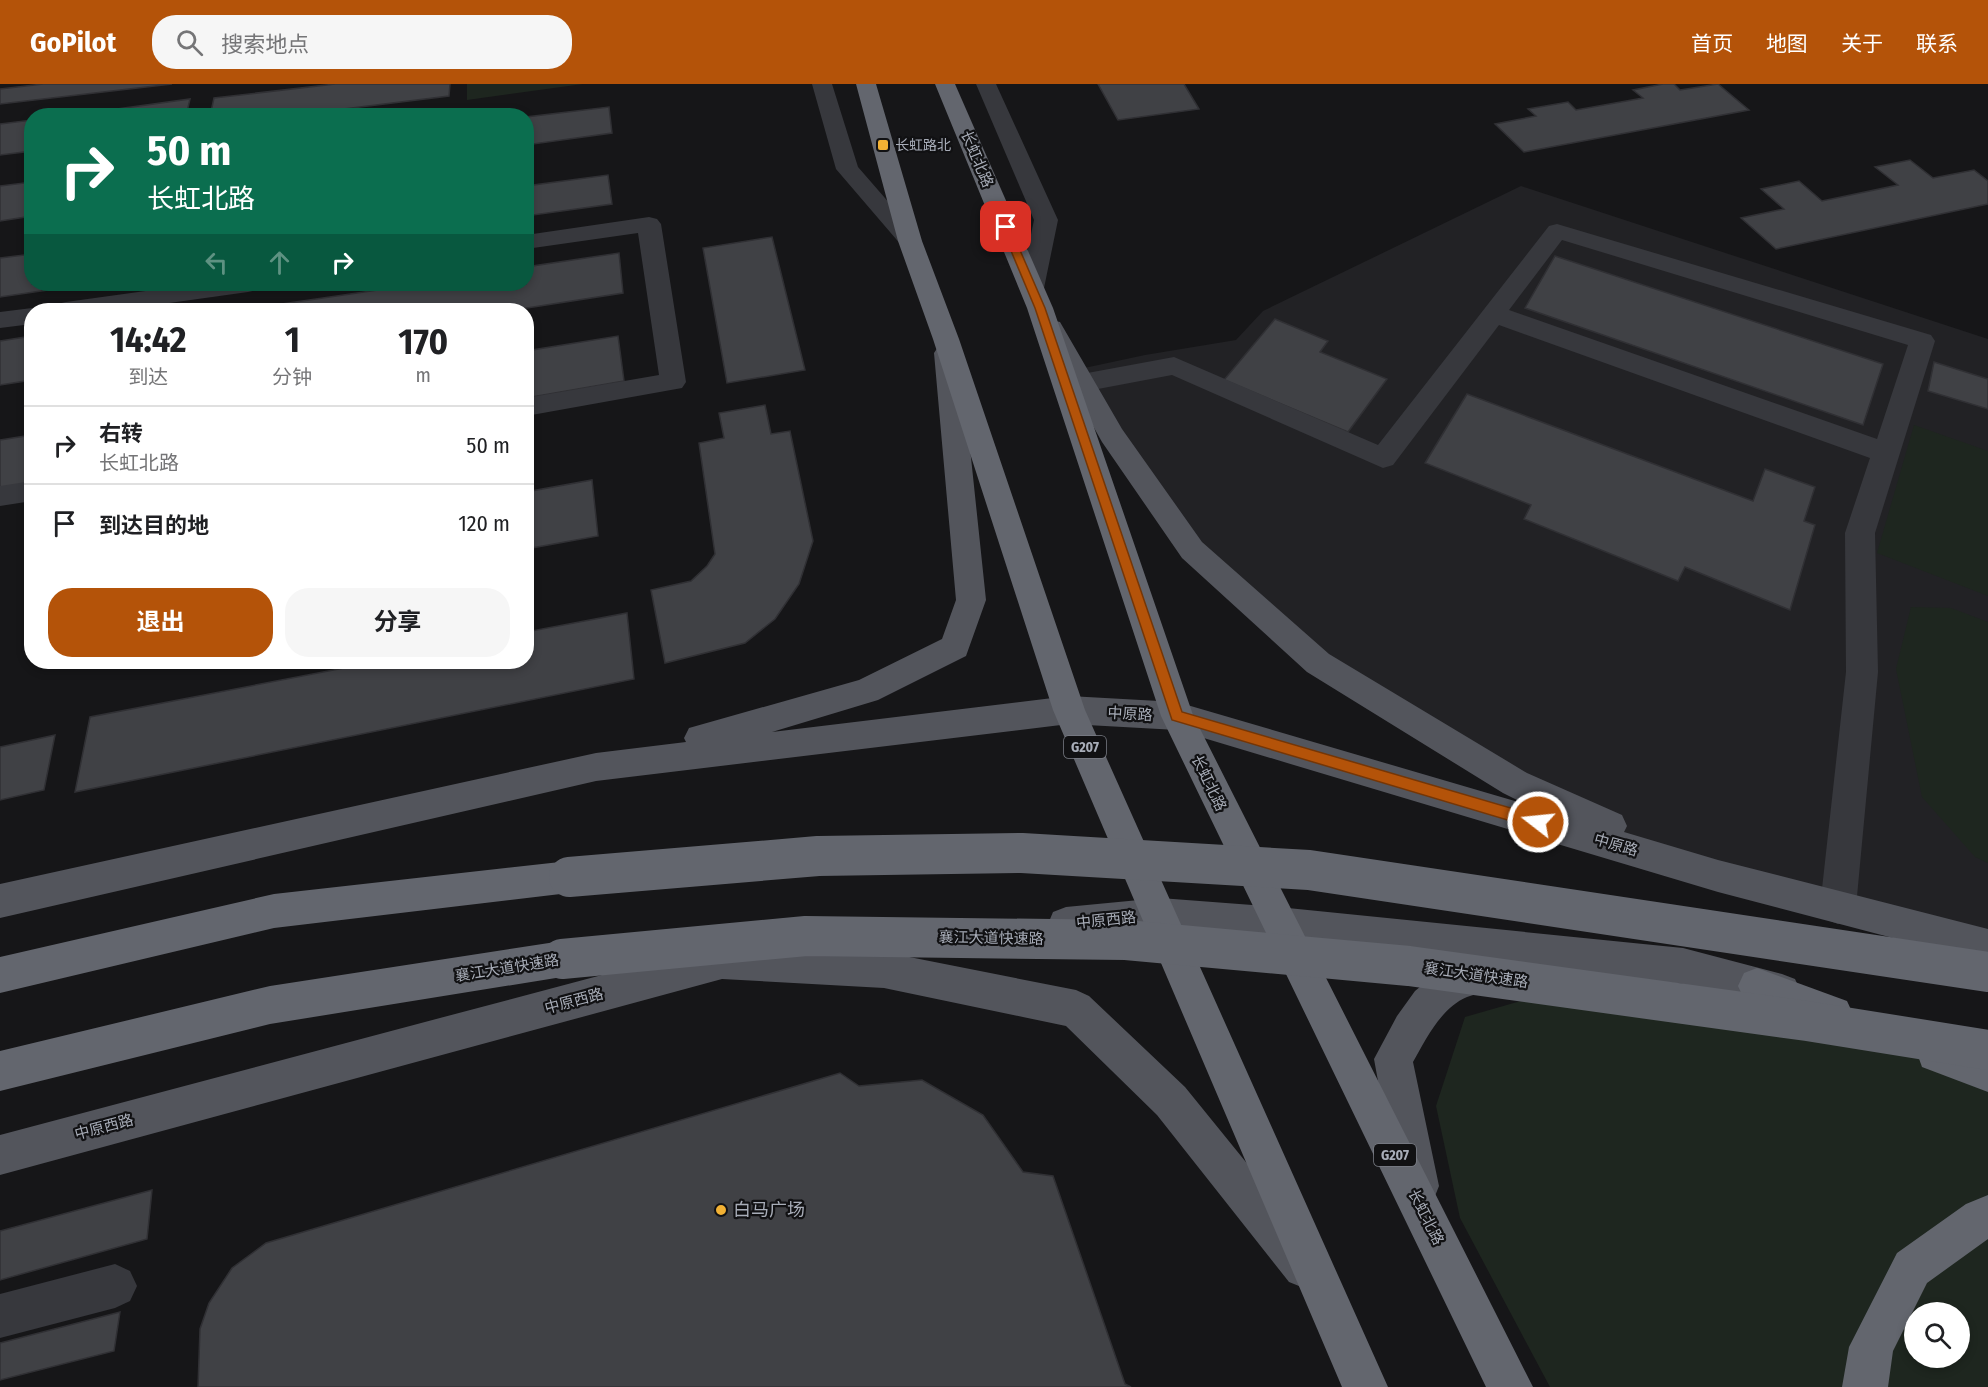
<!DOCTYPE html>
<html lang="zh">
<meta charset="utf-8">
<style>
:root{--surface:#fff;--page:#f6f6f6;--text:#202124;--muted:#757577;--line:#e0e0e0;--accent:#b45309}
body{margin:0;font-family:"Fira Sans Condensed","Noto Sans SC",sans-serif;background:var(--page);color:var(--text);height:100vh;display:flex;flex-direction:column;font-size:22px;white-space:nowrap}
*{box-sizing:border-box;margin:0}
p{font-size:20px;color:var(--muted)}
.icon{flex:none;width:33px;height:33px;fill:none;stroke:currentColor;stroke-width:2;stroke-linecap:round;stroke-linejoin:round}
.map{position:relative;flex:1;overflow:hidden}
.drawer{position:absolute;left:24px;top:219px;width:510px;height:366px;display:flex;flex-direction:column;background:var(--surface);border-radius:24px;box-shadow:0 3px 9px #0003}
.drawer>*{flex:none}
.top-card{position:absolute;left:24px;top:24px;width:510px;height:183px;border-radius:24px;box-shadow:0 3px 9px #0003;background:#0b6e4f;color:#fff;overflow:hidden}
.fabs{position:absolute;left:1904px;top:1218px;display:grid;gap:12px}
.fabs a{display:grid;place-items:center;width:66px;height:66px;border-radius:50%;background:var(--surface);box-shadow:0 3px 9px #0003;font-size:30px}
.pin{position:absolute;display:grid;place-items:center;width:51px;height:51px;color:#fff;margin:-26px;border-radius:12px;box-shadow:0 3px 9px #0006}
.me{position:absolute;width:66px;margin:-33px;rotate:286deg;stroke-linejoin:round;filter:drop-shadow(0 0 4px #0008)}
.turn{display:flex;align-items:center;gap:21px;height:126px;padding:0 24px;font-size:27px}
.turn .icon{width:78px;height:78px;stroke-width:2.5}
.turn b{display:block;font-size:42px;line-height:51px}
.lanes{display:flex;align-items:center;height:57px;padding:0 24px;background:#0003;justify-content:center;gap:30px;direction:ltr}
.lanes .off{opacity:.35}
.eta{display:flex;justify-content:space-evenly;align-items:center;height:102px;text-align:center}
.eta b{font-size:36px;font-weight:700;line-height:42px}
.action{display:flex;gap:12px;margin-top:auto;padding:12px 24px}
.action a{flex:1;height:69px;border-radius:24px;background:var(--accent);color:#fff;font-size:24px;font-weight:700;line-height:69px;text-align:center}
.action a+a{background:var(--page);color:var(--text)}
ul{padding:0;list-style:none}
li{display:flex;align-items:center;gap:18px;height:78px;padding:0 24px;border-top:2px solid var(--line)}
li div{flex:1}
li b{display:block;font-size:22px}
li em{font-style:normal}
header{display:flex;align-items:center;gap:36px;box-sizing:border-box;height:84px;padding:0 30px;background:var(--accent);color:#fff}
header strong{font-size:28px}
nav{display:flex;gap:33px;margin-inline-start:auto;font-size:21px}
.search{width:420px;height:54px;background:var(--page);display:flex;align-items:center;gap:15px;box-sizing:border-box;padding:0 21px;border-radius:24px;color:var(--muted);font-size:22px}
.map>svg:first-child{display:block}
</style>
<header>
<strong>GoPilot</strong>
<div class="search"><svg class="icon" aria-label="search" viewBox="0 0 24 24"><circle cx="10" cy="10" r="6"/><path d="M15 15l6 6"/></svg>搜索地点</div>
<nav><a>首页</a><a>地图</a><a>关于</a><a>联系</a></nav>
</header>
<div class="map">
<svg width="1988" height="1303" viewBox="0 0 1988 1303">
<rect width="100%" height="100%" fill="#161618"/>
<path fill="#222225" d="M1521,102l467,153v607l-270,-70 -203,-93 -197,-120 -126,-113 -117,-180 70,-15 91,-15 27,-29z"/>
<g fill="#1e261f" fill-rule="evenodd">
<path d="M467,0h116l-116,16z"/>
<path d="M1914,341l74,26v145l-111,-43z"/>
<path d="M1911,523l40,1 37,14v241l-13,-6 -53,-60 -26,-128z"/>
<path d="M1674,904l314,90v309h-438l-90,-169 -24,-112 29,-89 77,-22zM1914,1228h45v46h-45z"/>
</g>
<g fill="#404145" stroke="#303034" stroke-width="1.5">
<path d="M43,0h129l-172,20v-15z"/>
<path d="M335,0h115l-1,12 -162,20h-77l4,-18z"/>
<path d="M1098,0h86l15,25 -81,11z"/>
<path d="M1663,0h11l6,6 38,-6 31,26 -225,42 -29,-28 41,-8 -8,-7 40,-7 8,8 67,-12 -10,-8z"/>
<path d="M190,15l-4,17h-120z"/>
<path d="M609,23l3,26 -86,12v-28z"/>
<path d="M32,36v31l-32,4v-31z"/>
<path d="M1910,76l23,18 41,-8 14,11v23l-212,45 -35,-31 43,-9 -23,-20 38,-8 23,20 76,-16 -23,-18z"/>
<path d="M608,91l4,29 -86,12v-30z"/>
<path d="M32,98v34l-32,5v-35z"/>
<path d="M772,153l33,133 -78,13 -24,-135z"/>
<path d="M619,169l4,40 -109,17h-274l179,-26h107v-17z"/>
<path d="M32,170v30h57l-89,13v-39z"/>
<path d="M1555,172l328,108 -20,61 -338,-117z"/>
<path d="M1275,235l53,22 -8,11 67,27 -39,53 -124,-52z"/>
<path d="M32,252v44l-32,5v-44z"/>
<path d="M618,252l6,45 -98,17v-47z"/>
<path d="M1934,278l54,17v30l-60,-18z"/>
<path d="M1467,310l286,107 12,-32 50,18 -11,34 11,4 -25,85 -105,-43 -7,14 -154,-62 7,-14 -106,-42z"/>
<path d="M765,321l6,29 19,-3 23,110 -14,43 -24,35 -30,24 -80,20 -14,-73 40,-9 16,-15 8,-12 -16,-111 25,-5 -5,-25z"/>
<path d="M32,351v50l-32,5v-50z"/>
<path d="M592,396l6,56 -72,13v-57z"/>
<path d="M627,529l7,66 -559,113 15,-75 285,-55h151v-30z"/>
<path d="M55,651l-11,55 -44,10v-53z"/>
<path d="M840,989l19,13 63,-6 61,35 40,57 30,4 72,208 6,3h-933l2,-58 9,-26 23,-35 34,-25z"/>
<path d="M152,1106l-5,49 -147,41v-49z"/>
<path d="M120,1228l-6,39 -114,29v-37z"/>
</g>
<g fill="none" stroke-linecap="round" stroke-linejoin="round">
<g fill="#37383d" fill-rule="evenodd">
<path d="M812,0h20l26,83 60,69 4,5 -4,5 -8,2 -8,-2 -66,-77z"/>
<path d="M976,0h20l62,136 -14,68 -3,6 -9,2 -9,-2 -3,-6 14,-68z"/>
<path d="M649,133l8,2 4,5 25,158 -4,6 -156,28v-18l133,-23 -21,-142 -112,16v-14z"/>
<path d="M1557,140l374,111 4,6 -60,192 3,139 -22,235 -5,12 -13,5 -13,-5 -5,-12 26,-235 -1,-139 25,-75 -371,-133 -106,140 -10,3 -211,-93 -90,17 -9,-3 -4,-6 4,-6 9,-3 92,-17 204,88 171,-219zM1562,156l346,105 -31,94 -368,-129z"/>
<path d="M196,200h64l-3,6 -9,2 -129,18h-66l4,-6 9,-2z"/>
<path d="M32,224l9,2h-9v14l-32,4v-16z"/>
<path d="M32,397v20l-32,5v-20z"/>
<path d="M115,1180l15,7 7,15 -7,15 -15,7 -115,30v-44z"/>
</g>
<g fill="#53555c" fill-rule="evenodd">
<path d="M1051,236l9,2 62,107 80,113 127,112 198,119 95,42 5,11 -3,6 94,28 270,69v34l-270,-71 -541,-162 -108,-6 -473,57 -596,137v-34l596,-131 90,-11 -2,-4 5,-10 170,-48 83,-41 14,-39 -22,-247 4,-6 9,-3 9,3 4,6 26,247 -20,56 -88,44 -106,32 297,-36 108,6 348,102 -22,-11 -196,-121 -125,-114 -80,-116 -64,-114 4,-6z"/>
<path d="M1160,814l118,9 405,41 99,26 13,5 6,13 -6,13 -13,5 -99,-26 -184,-20 5,11 -6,13c-10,4 -21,5 -31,9 -26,11 -41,42 -54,65l26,124 -6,15 -15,6 -15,-6 -6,-15 -23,-127 23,-43 18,-25 23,-19 28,-11 -188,-20 -118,-9 -94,9 -13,-5 -5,-12 5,-12 13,-5z"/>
<path d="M753,856l13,6 118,6 192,38 13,6 96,91 134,165 6,15 -6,15 -15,6 -15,-6 -132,-167 -91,-89 -182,-38 -162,-9 -722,196v-40l722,-192z"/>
</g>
<g fill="#63666e" fill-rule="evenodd">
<path d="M856,0h20l46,157 37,98 126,371 303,677h-46l-289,-677 -120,-371 -35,-98z"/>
<path d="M935,0h20l98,224 140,407 340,672h-47l-325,-671 -134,-408z"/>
<path d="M569,777l13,4 5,12 -5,12 -13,4 -295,35 -274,65v-36l274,-63z"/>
<path d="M562,857l13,5 6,13 -6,13 -13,5 -292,47 -270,67v-40l270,-65z"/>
<path d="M1757,884l90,33 6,13 -6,13 -13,6 -90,-34 -6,-13 6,-13z"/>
<path d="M1936,950l52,18v40l-66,-25 -5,-14 5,-14z"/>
<path d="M1988,1111v44l-61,44 -34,68 -5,36h-46l7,-40 48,-94 69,-49z"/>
</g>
<g stroke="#63666e" stroke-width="40">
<path d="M569,793l249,-21 204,-3 287,17 679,102"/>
<path d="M562,875l244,-23 320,4 283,26 398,55 181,29"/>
</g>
</g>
<path fill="#b45309" stroke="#753606" stroke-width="1.5" d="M1002,141l8,2 35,81 137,404 356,104 5,2 2,4 -2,5 -5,2 -366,-109 -137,-412 -34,-81z"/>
<g fill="#f2b134" stroke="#111113" stroke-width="2">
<rect x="877" y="55" width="12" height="12" rx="3"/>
<circle cx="721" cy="1126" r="6"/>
</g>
<g text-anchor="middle" stroke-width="4.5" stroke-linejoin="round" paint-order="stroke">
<g font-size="14" fill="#a8adb8" stroke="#111113" text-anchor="start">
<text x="895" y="66">长虹路北</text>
</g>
<g fill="#111113" stroke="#7b7e86" stroke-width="1.5">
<rect x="1064" y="652" width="42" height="22" rx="4.5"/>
<rect x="1374" y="1060" width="42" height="22" rx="4.5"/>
</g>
<g font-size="14" font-weight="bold" fill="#a8adb8">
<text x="1085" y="668">G207</text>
<text x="1395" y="1076">G207</text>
</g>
<g font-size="15" fill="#a8adb8" stroke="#111113">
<text transform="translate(977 75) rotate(67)" y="5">长虹北路</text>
<text transform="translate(1130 630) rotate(3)" y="5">中原路</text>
<text transform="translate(1209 699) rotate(64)" y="5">长虹北路</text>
<text transform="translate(1616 761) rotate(16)" y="5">中原路</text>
<text transform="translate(1106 836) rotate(-6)" y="5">中原西路</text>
<text transform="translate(991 854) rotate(1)" y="5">襄江大道快速路</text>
<text transform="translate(507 884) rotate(-9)" y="5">襄江大道快速路</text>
<text transform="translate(1476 891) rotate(8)" y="5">襄江大道快速路</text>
<text transform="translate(574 917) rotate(-15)" y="5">中原西路</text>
<text transform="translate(104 1043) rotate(-15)" y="5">中原西路</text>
<text transform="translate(1426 1133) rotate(63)" y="5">长虹北路</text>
</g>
<g font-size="18" fill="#a8adb8" stroke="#111113" text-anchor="start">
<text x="733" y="1132">白马广场</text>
</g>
</g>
</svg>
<div class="fabs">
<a><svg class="icon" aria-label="search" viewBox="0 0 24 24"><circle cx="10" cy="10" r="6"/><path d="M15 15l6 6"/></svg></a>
</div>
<div class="pin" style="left:1006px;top:143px;background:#d93025"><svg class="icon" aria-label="arrive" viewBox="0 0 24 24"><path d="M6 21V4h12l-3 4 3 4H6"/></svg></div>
<svg class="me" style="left:1538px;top:738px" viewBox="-20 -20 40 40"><circle r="17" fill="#b45309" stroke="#fff" stroke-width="3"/><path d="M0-11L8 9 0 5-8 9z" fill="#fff"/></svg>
<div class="top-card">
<div class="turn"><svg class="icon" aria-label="right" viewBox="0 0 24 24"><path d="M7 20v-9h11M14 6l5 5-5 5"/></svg><div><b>50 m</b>长虹北路</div></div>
<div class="lanes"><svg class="icon off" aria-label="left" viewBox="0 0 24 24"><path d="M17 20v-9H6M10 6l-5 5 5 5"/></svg><svg class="icon off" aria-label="ahead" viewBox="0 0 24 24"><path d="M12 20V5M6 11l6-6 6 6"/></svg><svg class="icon" aria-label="right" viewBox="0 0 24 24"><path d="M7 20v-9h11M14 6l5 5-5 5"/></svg></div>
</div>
<section class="drawer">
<div class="eta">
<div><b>14:42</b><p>到达</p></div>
<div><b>1</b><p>分钟</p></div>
<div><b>170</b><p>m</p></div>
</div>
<ul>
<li><svg class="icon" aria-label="right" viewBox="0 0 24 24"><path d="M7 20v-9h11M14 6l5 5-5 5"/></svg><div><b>右转</b><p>长虹北路</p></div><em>50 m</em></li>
<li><svg class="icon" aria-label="arrive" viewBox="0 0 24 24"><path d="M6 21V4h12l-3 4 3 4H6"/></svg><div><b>到达目的地</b></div><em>120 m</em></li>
</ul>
<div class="action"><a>退出</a><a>分享</a></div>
</section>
</div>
